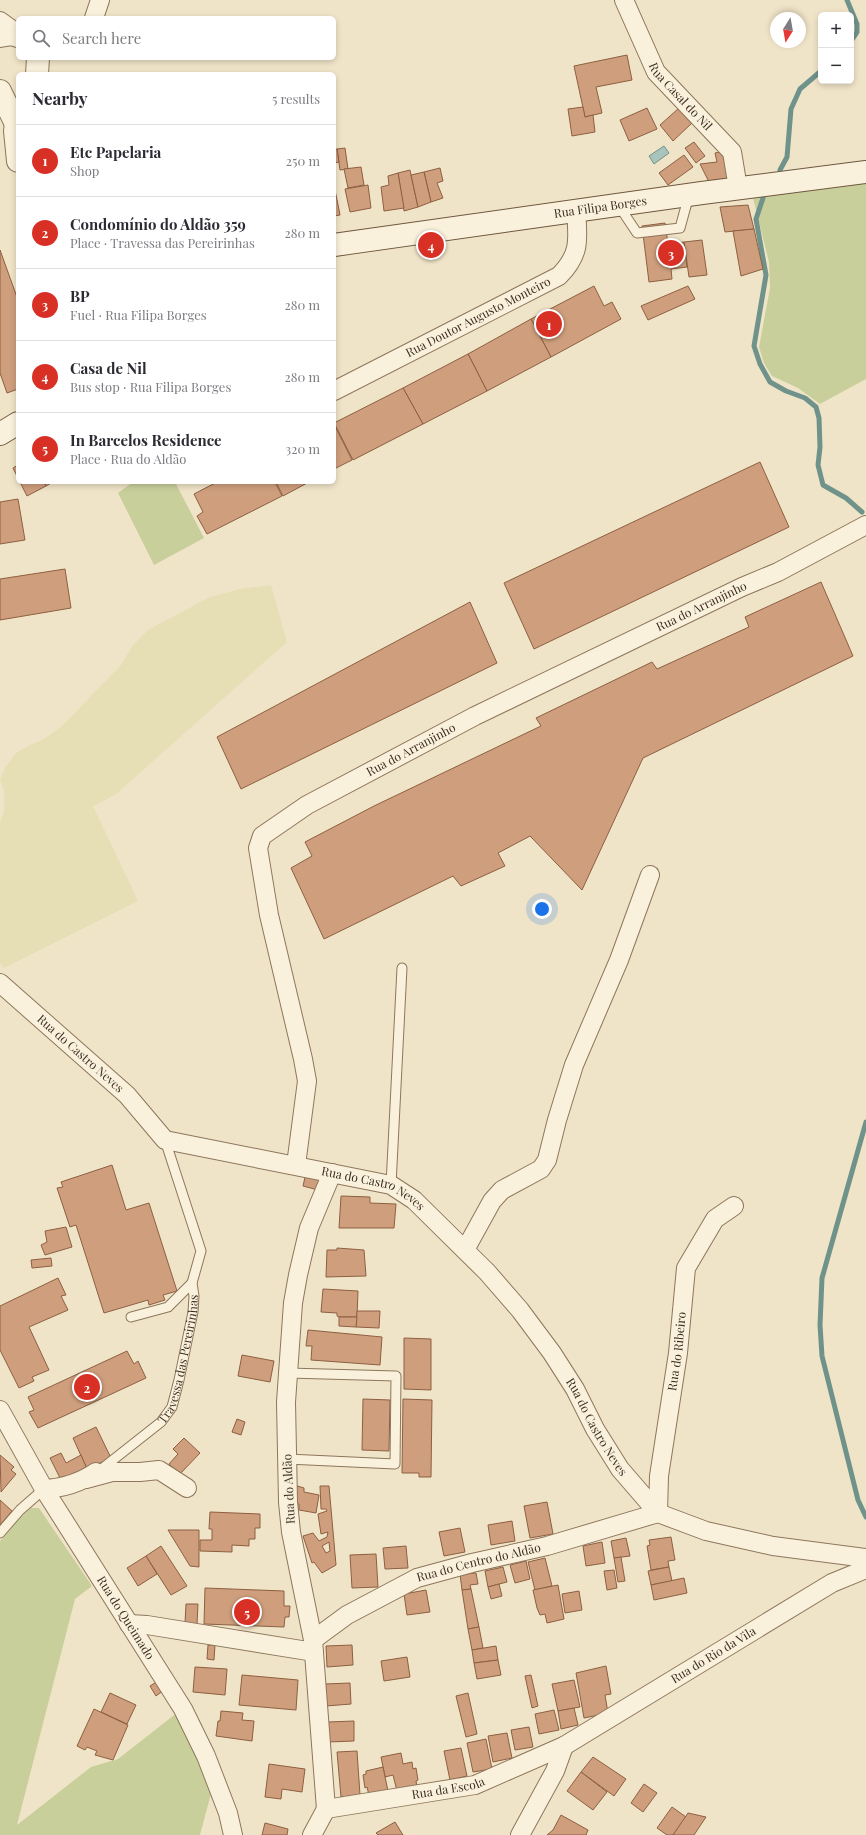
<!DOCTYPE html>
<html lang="en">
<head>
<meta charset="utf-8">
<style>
	body { margin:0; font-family:"Playfair Display",serif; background:#f7f7f7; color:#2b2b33 }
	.controls { position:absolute; right:12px; top:12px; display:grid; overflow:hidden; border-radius:6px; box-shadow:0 2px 6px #0003 }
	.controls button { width:36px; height:36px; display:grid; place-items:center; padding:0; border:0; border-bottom:1px solid #e1e1e2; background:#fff; color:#2b2b33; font:20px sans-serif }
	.compass { position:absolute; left:770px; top:12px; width:36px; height:36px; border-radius:50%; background:#fff; box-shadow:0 2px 6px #0003; rotate:191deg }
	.you { position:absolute; left:542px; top:909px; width:14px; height:14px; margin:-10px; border:3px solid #fff; border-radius:50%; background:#1a73e8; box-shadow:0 0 0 6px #1a73e833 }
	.badge { display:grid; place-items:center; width:26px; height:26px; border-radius:50%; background:#d93025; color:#fff; font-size:13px; font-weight:700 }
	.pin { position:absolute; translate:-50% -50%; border:2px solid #fff; box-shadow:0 1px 4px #0006 }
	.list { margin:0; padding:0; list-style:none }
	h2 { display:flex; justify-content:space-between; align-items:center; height:52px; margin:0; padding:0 16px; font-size:17px }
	h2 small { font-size:13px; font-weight:400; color:#7c7c81 }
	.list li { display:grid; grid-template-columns:26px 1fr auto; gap:12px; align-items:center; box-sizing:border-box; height:72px; padding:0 16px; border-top:1px solid #e1e1e2 }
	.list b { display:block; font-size:15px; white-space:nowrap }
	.list p { margin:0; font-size:13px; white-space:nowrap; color:#7c7c81 }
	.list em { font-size:13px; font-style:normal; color:#7c7c81 }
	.icon { flex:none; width:22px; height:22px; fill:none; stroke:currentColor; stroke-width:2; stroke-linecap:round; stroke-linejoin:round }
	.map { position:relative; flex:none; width:866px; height:1835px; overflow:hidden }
	.search { position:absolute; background:#fff; box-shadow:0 2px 6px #0003; left:16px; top:16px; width:320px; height:44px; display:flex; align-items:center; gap:10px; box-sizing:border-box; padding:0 14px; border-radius:6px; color:#7c7c81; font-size:15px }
	.panel { position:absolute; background:#fff; box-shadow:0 2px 6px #0003; left:16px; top:72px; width:320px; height:412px; border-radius:6px }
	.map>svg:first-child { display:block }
</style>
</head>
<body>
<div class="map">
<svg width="866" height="1835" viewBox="0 0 866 1835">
	<rect width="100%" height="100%" fill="#f0e4c8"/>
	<!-- farmland -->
	<path fill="#e6deb5" d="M 271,585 L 287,642 L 115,795 L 93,806 L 138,901 L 4,968 L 0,963 L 0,823 L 4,811 L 4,791 L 0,779 L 5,768 L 16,753 L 28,746 L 44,739 L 62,726 L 121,665 L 133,645 L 148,630 L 210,597 L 240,589 Z"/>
	<!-- green -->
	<g fill="#c9cf9b">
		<path d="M 866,180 L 866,379 L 820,404 L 798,388 L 772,376 L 764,363 L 759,347 L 770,288 L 769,262 L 752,194 Z"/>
		<path d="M 133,482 L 175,482 L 204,538 L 154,565 L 118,493 Z"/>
		<path d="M 31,1508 L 39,1508 L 92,1586 L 75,1599 L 17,1825 L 91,1767 L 118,1759 L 178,1712 L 212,1790 L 200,1835 L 0,1835 L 0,1541 L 17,1520 Z"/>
	</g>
	<!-- water -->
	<path fill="#a9c4bc" stroke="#6f938a" d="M 664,146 L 669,153 L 654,164 L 649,156 Z"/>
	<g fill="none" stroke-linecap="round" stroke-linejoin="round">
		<!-- stream -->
		<g stroke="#6f938a" stroke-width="5">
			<path d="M 847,0 L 857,24 L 857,32 L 851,41"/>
			<path d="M 780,170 L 787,157 L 791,109 L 800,89 L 821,71"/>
			<path d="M 763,198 L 756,219 L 766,275 L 754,346 L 760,364 L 770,382 L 786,391 L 805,398 L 816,407 L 819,418 L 820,447 L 818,465 L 823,485 L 846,498 L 862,512"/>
			<path d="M 866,1122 L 822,1278 L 820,1325 L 822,1356 L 858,1500 L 866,1517"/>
		</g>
	</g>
	<!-- building -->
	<g fill="#cf9f7d" stroke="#8d5f41" fill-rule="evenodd">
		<path d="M 627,55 L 632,80 L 596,87 L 602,113 L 585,117 L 574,66 Z"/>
		<path d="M 583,107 L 585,117 L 593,115 L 595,132 L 572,136 L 568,109 Z"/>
		<path d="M 647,108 L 657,129 L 629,141 L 620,120 Z"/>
		<path d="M 679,108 L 692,123 L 673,141 L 660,125 Z"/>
		<path d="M 694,142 L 705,156 L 696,163 L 685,148 Z"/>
		<path d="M 345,148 L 348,169 L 340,170 L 337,149 Z"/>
		<path d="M 337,149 L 339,162 L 334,163 L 334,150 Z"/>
		<path d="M 725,151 L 731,179 L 709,182 L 700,164 L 717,162 L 715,153 Z"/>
		<path d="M 684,155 L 693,167 L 668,185 L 659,173 Z"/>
		<path d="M 361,167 L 364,185 L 348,188 L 344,169 Z"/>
		<path d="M 440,168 L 443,181 L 437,183 L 443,198 L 431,202 L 424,172 Z"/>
		<path d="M 410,170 L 418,207 L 404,211 L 398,173 Z"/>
		<path d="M 424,172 L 431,202 L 418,207 L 411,175 Z"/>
		<path d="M 398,173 L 404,208 L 384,211 L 381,187 L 389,185 L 388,176 Z"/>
		<path d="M 334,185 L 340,215 L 334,216 Z"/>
		<path d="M 368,185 L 371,208 L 350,212 L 345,189 Z"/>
		<path d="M 748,205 L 754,229 L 725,232 L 720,207 Z"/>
		<path d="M 665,223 L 668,244 L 684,242 L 687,267 L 671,269 L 672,279 L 649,282 L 642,226 Z"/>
		<path d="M 754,229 L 763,269 L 741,276 L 733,231 Z"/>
		<path d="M 702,240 L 707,275 L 689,277 L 684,242 Z"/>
		<path d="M 0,250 L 18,300 L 18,389 L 7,393 L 0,373 Z"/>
		<path d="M 594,286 L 604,306 L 612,302 L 621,319 L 551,357 L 531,319 Z"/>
		<path d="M 688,286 L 695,299 L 648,320 L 641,306 Z"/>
		<path d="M 531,319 L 551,357 L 487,391 L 468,354 Z"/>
		<path d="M 468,354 L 487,391 L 423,424 L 403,388 Z"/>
		<path d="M 403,388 L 423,424 L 353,460 L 334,423 Z"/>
		<path d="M 334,424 L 352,460 L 334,469 Z"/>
		<path d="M 760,462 L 789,527 L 534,649 L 504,583 Z"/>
		<path d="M 18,465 L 18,478 L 13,468 Z"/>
		<path d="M 20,482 L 44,482 L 46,486 L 27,496 Z"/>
		<path d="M 44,482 L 53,482 L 46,486 Z"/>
		<path d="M 217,482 L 275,482 L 282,496 L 207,534 L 197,516 L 203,512 L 194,494 Z"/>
		<path d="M 276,482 L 309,482 L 283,496 Z"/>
		<path d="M 18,499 L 25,540 L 0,544 L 0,502 Z"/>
		<path d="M 65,569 L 71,608 L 0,620 L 0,579 Z"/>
		<path d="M 821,582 L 853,656 L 643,758 L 582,890 L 530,836 L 498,853 L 505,866 L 461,886 L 453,876 L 324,939 L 291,868 L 312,856 L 305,842 L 374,806 L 541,726 L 536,718 L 652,662 L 657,669 L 749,627 L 745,617 Z"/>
		<path d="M 470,602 L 497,663 L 241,789 L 217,737 Z"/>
		<path d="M 112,1165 L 126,1210 L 149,1203 L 177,1291 L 163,1295 L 165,1300 L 149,1305 L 148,1300 L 104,1313 L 76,1225 L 70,1227 L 57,1188 L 63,1187 L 61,1182 Z"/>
		<path d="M 306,1173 L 318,1176 L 320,1180 L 318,1190 L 303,1186 Z"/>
		<path d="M 341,1196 L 370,1197 L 370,1203 L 396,1204 L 394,1228 L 339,1228 Z"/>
		<path d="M 66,1227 L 72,1247 L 45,1255 L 41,1245 L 47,1242 L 45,1231 Z"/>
		<path d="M 337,1248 L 364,1250 L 366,1276 L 326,1277 L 327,1250 L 337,1250 Z"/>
		<path d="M 51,1258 L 52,1266 L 32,1268 L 31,1260 Z"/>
		<path d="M 58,1278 L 66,1295 L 61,1296 L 68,1310 L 29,1327 L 49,1370 L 32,1377 L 34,1381 L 19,1388 L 0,1350 L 0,1306 Z"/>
		<path d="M 323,1289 L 358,1291 L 357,1317 L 339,1317 L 337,1316 L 337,1313 L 321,1312 Z"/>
		<path d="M 357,1311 L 380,1311 L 379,1328 L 356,1327 Z"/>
		<path d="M 339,1317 L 357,1317 L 356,1327 L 339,1326 Z"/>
		<path d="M 308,1330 L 382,1337 L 380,1365 L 311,1360 L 312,1346 L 306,1346 Z"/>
		<path d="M 404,1338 L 431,1339 L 431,1390 L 404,1389 Z"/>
		<path d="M 127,1351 L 134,1364 L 138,1361 L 146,1378 L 38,1428 L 29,1412 L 34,1410 L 28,1397 Z"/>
		<path d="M 242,1355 L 274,1361 L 270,1382 L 238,1376 Z"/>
		<path d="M 363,1399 L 390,1400 L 389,1451 L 362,1450 Z"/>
		<path d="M 403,1399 L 432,1400 L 431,1477 L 419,1477 L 419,1473 L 402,1473 Z"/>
		<path d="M 237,1419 L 245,1422 L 241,1435 L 232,1432 Z"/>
		<path d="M 96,1427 L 111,1458 L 87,1469 L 73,1438 Z"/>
		<path d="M 184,1438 L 200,1453 L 180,1474 L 169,1464 L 178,1454 L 173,1449 Z"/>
		<path d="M 61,1453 L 66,1463 L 81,1455 L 87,1469 L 62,1482 L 50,1458 Z"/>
		<path d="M 0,1455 L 14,1467 L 11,1470 L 16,1474 L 1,1492 Z"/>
		<path d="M 294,1485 L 304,1488 L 304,1492 L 319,1495 L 316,1513 L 299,1510 L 299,1504 L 294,1503 Z"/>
		<path d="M 320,1486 L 329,1486 L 336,1565 L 322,1573 L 314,1562 L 312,1563 L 303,1536 L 313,1533 L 319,1541 L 327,1537 L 328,1532 L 321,1534 L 318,1514 L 327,1511 L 326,1509 L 321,1509 ZM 329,1542 L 330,1551 L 326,1553 L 322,1546 Z"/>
		<path d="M 0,1500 L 12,1511 L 0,1525 Z"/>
		<path d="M 547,1502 L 553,1534 L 530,1538 L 524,1506 Z"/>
		<path d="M 210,1512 L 260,1514 L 260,1528 L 255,1528 L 255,1539 L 249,1539 L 249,1546 L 232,1545 L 232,1552 L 200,1551 L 200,1540 L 212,1540 L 212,1529 L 209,1529 Z"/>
		<path d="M 512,1521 L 515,1541 L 491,1545 L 488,1525 Z"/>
		<path d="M 460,1528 L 465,1552 L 444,1556 L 439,1532 Z"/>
		<path d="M 168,1530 L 199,1530 L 199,1567 L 190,1566 Z"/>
		<path d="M 671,1537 L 675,1560 L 668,1561 L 669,1567 L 651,1570 L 647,1546 L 650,1545 L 649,1540 Z"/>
		<path d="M 626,1538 L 630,1556 L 614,1558 L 611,1541 Z"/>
		<path d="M 602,1542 L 605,1563 L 586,1566 L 583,1546 Z"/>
		<path d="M 161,1546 L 187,1586 L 171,1595 L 146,1556 Z"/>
		<path d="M 406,1546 L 408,1568 L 385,1569 L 383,1548 Z"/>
		<path d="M 376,1554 L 378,1587 L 352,1588 L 350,1555 Z"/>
		<path d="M 146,1556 L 157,1574 L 138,1586 L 127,1568 Z"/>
		<path d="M 621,1557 L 625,1581 L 618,1582 L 614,1558 Z"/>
		<path d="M 545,1558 L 552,1586 L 535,1590 L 528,1562 Z"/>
		<path d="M 526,1561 L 530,1579 L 515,1583 L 510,1565 Z"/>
		<path d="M 503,1567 L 507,1582 L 488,1587 L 485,1571 Z"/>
		<path d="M 669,1567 L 672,1581 L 651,1585 L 648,1571 Z"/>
		<path d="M 614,1570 L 617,1588 L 607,1590 L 604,1571 Z"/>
		<path d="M 476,1573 L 478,1584 L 470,1585 L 471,1589 L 462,1590 L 460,1574 Z"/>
		<path d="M 684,1578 L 687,1593 L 654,1600 L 651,1585 Z"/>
		<path d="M 499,1584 L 502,1596 L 491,1599 L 488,1587 Z"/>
		<path d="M 558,1585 L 564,1619 L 547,1623 L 545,1614 L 540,1615 L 537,1608 L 533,1590 Z"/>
		<path d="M 205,1588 L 284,1591 L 284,1606 L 290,1606 L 289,1617 L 285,1617 L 284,1627 L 204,1624 Z"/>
		<path d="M 471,1589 L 479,1627 L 468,1629 L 462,1590 Z"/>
		<path d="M 426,1590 L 430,1612 L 407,1615 L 404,1594 Z"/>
		<path d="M 579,1591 L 582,1610 L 565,1613 L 562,1594 Z"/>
		<path d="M 186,1604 L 198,1604 L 197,1624 L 185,1623 Z"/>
		<path d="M 479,1627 L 483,1648 L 472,1650 L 468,1629 Z"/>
		<path d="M 208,1645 L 215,1645 L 214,1660 L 207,1659 Z"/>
		<path d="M 352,1645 L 353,1665 L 327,1667 L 326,1646 Z"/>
		<path d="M 496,1646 L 498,1660 L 474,1663 L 472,1650 Z"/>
		<path d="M 407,1657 L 410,1677 L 384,1681 L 381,1661 Z"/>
		<path d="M 498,1660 L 501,1675 L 477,1679 L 474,1663 Z"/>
		<path d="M 606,1666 L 611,1694 L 605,1695 L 608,1713 L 584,1718 L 576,1673 Z"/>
		<path d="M 195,1667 L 227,1669 L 225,1695 L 193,1692 Z"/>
		<path d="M 242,1675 L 298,1680 L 296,1710 L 239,1705 Z"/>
		<path d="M 531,1675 L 538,1706 L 532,1708 L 525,1676 Z"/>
		<path d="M 574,1680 L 580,1707 L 558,1711 L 552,1684 Z"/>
		<path d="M 158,1681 L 164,1690 L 156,1696 L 150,1686 Z"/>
		<path d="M 350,1683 L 351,1704 L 326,1706 L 325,1684 Z"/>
		<path d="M 110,1693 L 136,1705 L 127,1724 L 101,1712 Z"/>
		<path d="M 468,1693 L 477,1734 L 466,1737 L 456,1696 Z"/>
		<path d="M 574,1708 L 578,1725 L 561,1729 L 558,1711 Z"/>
		<path d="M 94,1709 L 128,1725 L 113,1760 L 95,1755 L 97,1751 L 87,1747 L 85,1750 L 77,1746 Z"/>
		<path d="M 554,1710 L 559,1730 L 539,1734 L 535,1714 Z"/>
		<path d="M 221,1711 L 243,1713 L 242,1720 L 254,1721 L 252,1741 L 216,1736 L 218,1721 L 220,1721 Z"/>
		<path d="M 354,1721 L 354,1741 L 328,1742 L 328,1722 Z"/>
		<path d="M 529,1727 L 533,1747 L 515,1750 L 511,1730 Z"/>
		<path d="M 507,1733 L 512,1758 L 493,1762 L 488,1736 Z"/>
		<path d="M 486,1739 L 492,1769 L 473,1772 L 467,1743 Z"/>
		<path d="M 461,1748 L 467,1776 L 450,1780 L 444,1751 Z"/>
		<path d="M 357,1751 L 360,1795 L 341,1797 L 337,1752 Z"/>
		<path d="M 401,1753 L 403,1764 L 412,1762 L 413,1769 L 416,1768 L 418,1780 L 416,1781 L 417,1787 L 397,1791 L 393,1775 L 385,1777 L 381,1757 Z"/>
		<path d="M 593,1757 L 626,1779 L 614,1796 L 581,1772 Z"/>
		<path d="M 269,1764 L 305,1769 L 302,1792 L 282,1789 L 281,1799 L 265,1797 Z"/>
		<path d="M 383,1767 L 388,1791 L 369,1795 L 367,1787 L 365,1788 L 363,1775 L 366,1774 L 366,1771 Z"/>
		<path d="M 581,1772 L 607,1792 L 593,1810 L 567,1791 Z"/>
		<path d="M 644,1784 L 657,1793 L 643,1812 L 631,1803 Z"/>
		<path d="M 672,1807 L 686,1817 L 673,1835 L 667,1835 L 657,1828 Z"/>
		<path d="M 688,1813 L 706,1817 L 694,1835 L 673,1835 Z"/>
		<path d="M 561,1815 L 588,1830 L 586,1835 L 547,1835 L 553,1830 Z"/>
		<path d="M 395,1822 L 403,1835 L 378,1835 L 376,1833 Z"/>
		<path d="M 265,1823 L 288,1829 L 287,1835 L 262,1835 Z"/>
	</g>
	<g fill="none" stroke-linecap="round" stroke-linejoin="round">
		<!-- service casing -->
		<g stroke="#8d765c" stroke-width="11">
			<g id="service">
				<path d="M 619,206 L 637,233 L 680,228 L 689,195"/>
				<path d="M 391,1185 L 402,968"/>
				<path d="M 131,1317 L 168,1307 L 192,1283"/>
				<path d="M 287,1459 L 395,1464 L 396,1376 L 288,1373"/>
				<path id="s1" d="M 104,1467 L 161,1422 L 172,1407 L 179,1380 L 193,1312 L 194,1296 L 192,1283 L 201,1251 L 165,1140"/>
				<path d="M 0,1533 L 20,1510 L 44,1489"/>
			</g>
		</g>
		<!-- minor casing -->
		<g stroke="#8d765c" stroke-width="20">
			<g id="minor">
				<path id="s2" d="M 624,0 L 656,72 L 732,152 L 738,188"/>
				<path d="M 94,18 L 100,0"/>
				<path d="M 0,21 L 18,34"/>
				<path id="s3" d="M 334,391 L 559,276 C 581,254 578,239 576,210"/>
				<path id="s4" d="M 0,983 L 127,1095 L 165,1140 L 391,1185 L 414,1200 L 487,1272 L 520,1310 L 552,1353 L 575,1389 L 595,1429 L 620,1469 L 658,1513 L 706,1531 L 773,1546 L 866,1558"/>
				<path id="s5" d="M 296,1165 L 307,1081 L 303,1059 L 269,915 L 258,848 L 262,836 L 307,805 L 475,716 L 742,587 L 778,572 L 866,525"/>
				<path d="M 465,1250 L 492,1201 L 502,1190 L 541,1169 L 547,1160 L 557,1120 L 574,1065 L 619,960 L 650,875"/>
				<path id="s6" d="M 0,1410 L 44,1489 L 183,1709 L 206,1756 L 228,1813 L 233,1835"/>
				<path d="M 86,1479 L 112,1472 L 140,1472 L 159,1470 L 187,1488"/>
				<path d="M 44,1489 C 64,1488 80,1483 96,1472"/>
				<path id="s7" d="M 658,1513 L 659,1476 L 678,1353 L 686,1268 L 715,1219 L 734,1206"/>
				<path d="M 129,1624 L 147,1625 L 314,1652"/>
				<path id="s8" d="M 313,1640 L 347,1615 L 417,1578 L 472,1563 L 547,1546 L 658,1513"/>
				<path d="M 326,1809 L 313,1640 L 291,1532 L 288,1502 L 286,1402 L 293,1303 L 298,1275 L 309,1228 L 332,1173"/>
				<path id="s9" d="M 326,1809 L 475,1785 L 564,1746 L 832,1583 L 866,1569"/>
				<path d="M 312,1835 L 326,1809"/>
				<path d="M 520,1835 L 555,1771 L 564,1746"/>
			</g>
		</g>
		<!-- tertiary casing -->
		<g stroke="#8d765c" stroke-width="24">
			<g id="tertiary">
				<path d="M 0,36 L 12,34 L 18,36"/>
				<path d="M 37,74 L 38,58"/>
				<path d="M 0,91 L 16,124"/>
				<path d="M 18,114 L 15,131 L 18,161"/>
			</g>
		</g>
		<!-- secondary casing -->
		<g stroke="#6f573f" stroke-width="24">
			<g id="secondary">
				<path id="s10" d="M 334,245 L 702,193 L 866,172"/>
				<path d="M 0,434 L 18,423"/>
			</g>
		</g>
		<!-- service -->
		<use href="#service" stroke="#faf1dc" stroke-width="9"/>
		<!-- minor -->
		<use href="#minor" stroke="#faf1dc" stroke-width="18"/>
		<!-- tertiary -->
		<use href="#tertiary" stroke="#faf1dc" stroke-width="22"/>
		<!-- secondary -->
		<use href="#secondary" stroke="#faf1dc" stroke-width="22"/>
	</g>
	<g text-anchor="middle" stroke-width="3" stroke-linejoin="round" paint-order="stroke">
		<!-- street labels -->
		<g font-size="12" fill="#3d2e20" stroke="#f7eed8">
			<text dy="4" stroke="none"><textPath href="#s2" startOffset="113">Rua Casal do Nil</textPath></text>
			<text dy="4" stroke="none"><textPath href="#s10" startOffset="269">Rua Filipa Borges</textPath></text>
			<text dy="4" stroke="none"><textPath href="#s3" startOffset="162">Rua Doutor Augusto Monteiro</textPath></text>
			<text dy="4" stroke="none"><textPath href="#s5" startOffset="832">Rua do Arranjinho</textPath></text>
			<text dy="4" stroke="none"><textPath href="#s5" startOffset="508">Rua do Arranjinho</textPath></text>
			<text dy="4" stroke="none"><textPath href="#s4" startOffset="107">Rua do Castro Neves</textPath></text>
			<text dy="4" stroke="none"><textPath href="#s4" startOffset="443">Rua do Castro Neves</textPath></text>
			<text dy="4" stroke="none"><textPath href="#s7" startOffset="163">Rua do Ribeiro</textPath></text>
			<text dy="4" stroke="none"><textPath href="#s1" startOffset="139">Travessa das Pereirinhas</textPath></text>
			<text dy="4" stroke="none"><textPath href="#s4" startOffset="779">Rua do Castro Neves</textPath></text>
			<text transform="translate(289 1489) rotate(-93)" y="4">Rua do Aldão</text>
			<text dy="4" stroke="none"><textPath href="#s8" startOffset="185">Rua do Centro do Aldão</textPath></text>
			<text dy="4" stroke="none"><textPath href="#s6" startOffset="243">Rua do Queimado</textPath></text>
			<text dy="4" stroke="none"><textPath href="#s9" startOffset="423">Rua do Rio da Vila</textPath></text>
			<text dy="4" stroke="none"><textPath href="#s9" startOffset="124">Rua da Escola</textPath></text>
		</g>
	</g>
</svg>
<div class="controls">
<button>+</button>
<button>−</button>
</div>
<svg class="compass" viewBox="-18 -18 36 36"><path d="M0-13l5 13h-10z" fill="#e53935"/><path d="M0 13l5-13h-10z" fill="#7c7c81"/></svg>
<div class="you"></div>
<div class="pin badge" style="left:549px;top:324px">1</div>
<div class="pin badge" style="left:87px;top:1387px">2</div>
<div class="pin badge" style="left:671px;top:253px">3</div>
<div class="pin badge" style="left:431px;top:245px">4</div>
<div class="pin badge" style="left:247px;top:1612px">5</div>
<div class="search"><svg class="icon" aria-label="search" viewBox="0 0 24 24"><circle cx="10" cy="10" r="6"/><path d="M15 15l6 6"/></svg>Search here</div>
<section class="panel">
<h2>Nearby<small>5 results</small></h2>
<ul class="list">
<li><span class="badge">1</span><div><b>Etc Papelaria</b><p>Shop</p></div><em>250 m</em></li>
<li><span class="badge">2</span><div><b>Condomínio do Aldão 359</b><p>Place · Travessa das Pereirinhas</p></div><em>280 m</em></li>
<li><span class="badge">3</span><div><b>BP</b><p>Fuel · Rua Filipa Borges</p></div><em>280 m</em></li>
<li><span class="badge">4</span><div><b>Casa de Nil</b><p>Bus stop · Rua Filipa Borges</p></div><em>280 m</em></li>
<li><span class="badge">5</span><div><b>In Barcelos Residence</b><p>Place · Rua do Aldão</p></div><em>320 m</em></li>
</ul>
</section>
</div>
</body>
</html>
